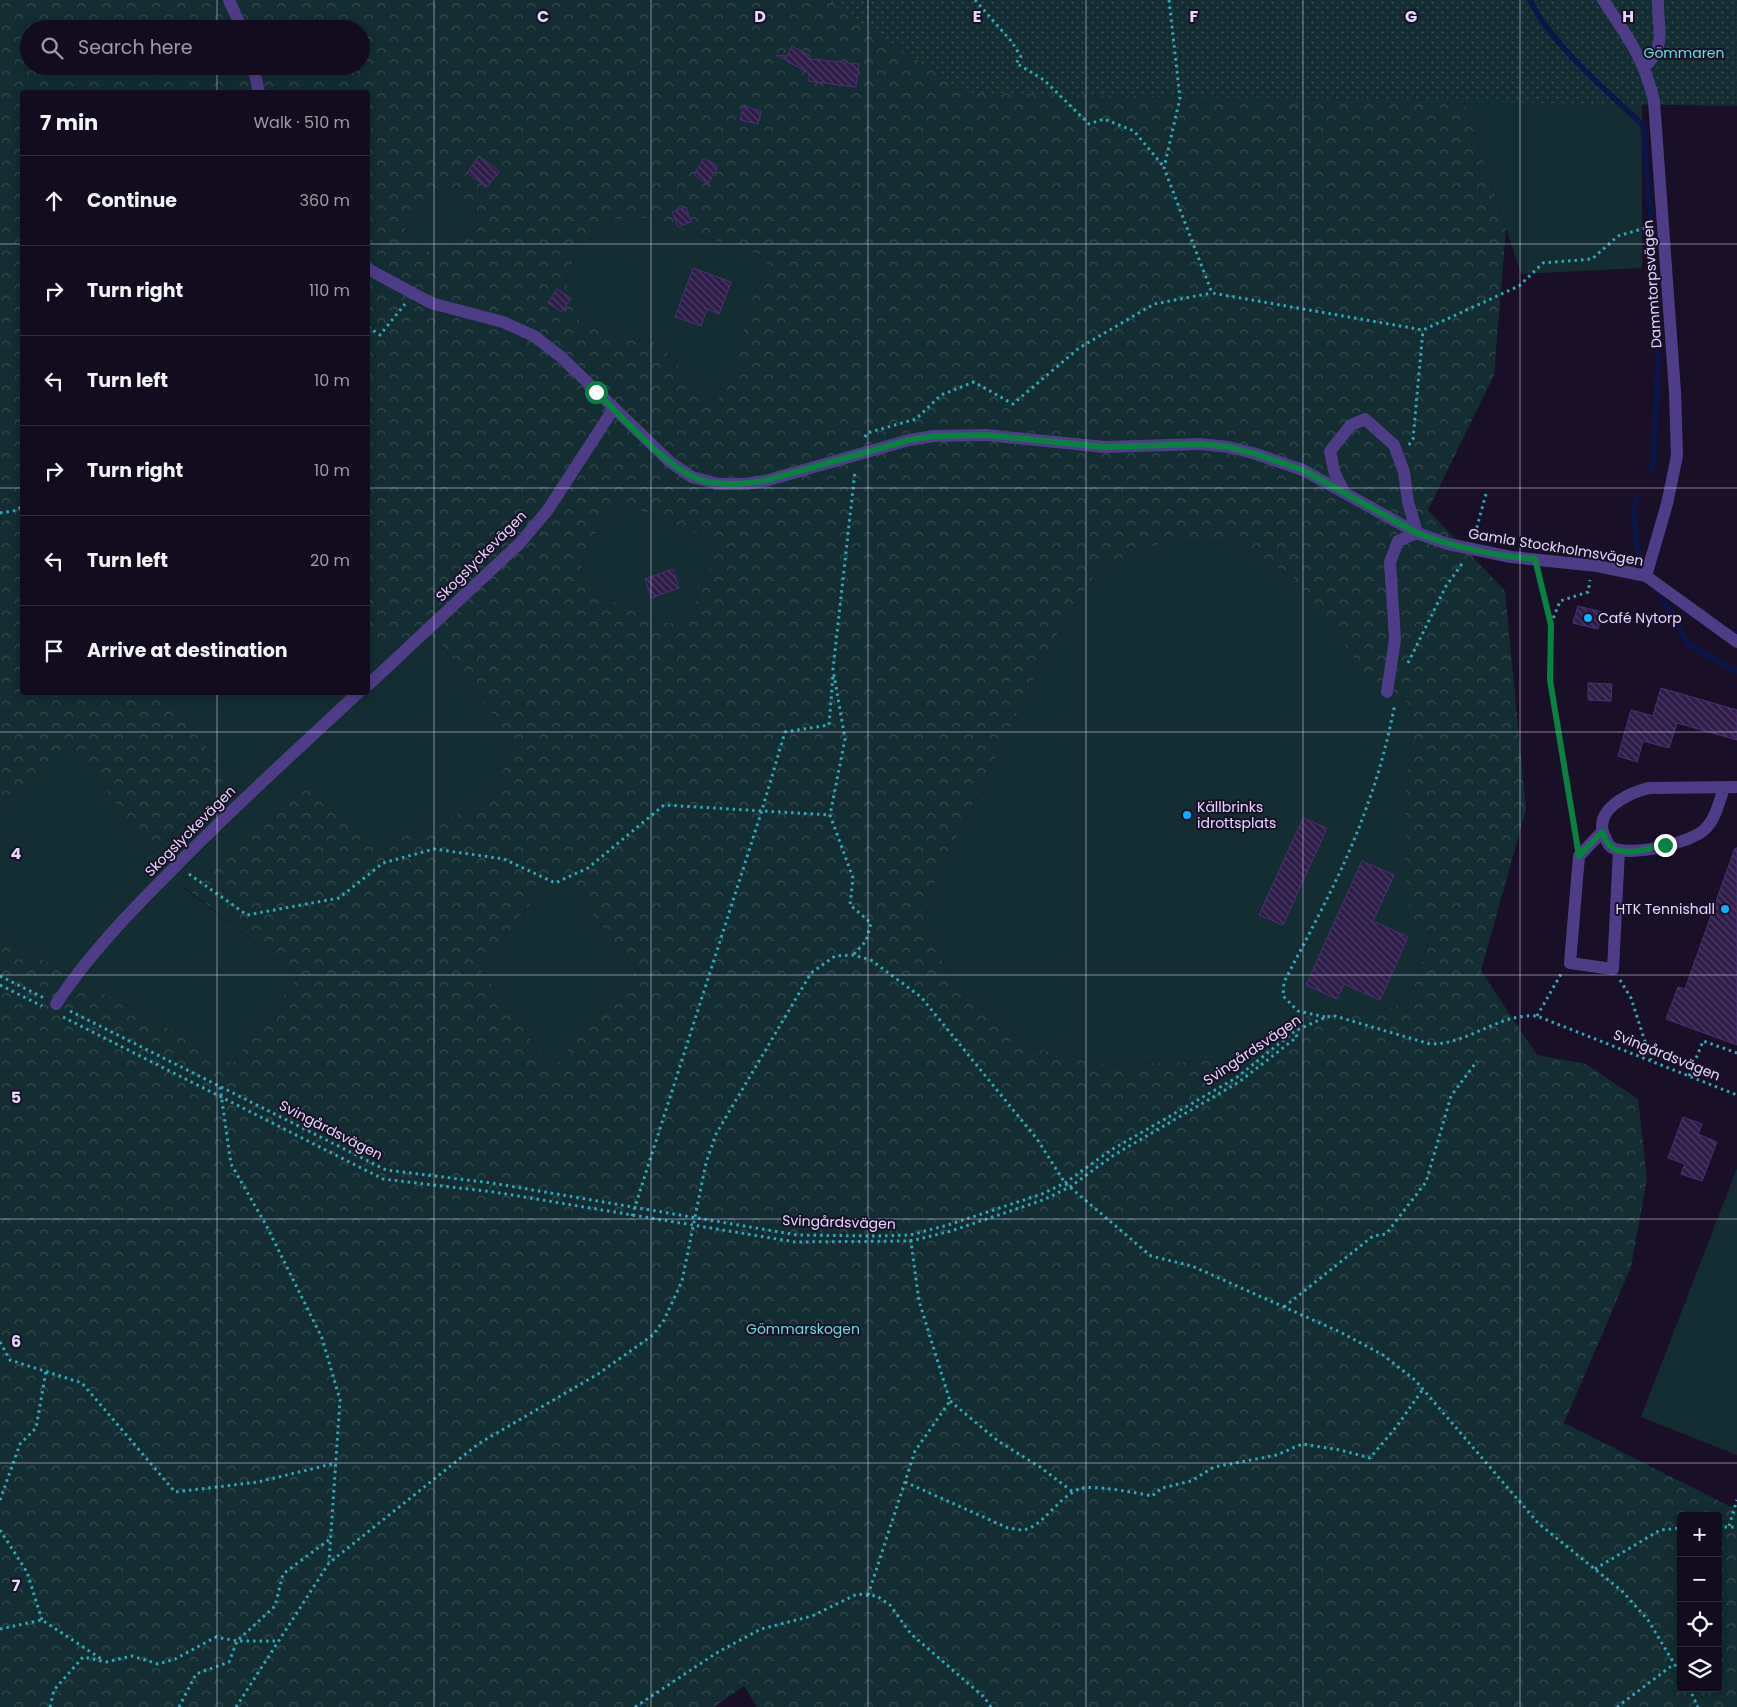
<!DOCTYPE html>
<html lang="en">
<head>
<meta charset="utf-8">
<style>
	body { margin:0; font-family:Poppins,sans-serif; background:#201a2b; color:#f1f3f6 }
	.controls { position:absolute; right:15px; bottom:15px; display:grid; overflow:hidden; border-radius:5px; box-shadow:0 2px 12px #0003 }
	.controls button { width:45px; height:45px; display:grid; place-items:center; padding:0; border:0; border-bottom:1px solid #322c3c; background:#130c1e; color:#f1f3f6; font:25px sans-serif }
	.stop { position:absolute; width:15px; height:15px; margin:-11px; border:4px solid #0b8043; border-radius:50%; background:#fff }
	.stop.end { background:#0b8043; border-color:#fff; box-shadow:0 1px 5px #0008 }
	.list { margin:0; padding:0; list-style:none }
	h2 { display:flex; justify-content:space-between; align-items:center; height:65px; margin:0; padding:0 20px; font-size:21px }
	h2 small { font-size:16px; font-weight:400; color:#9d9ba4 }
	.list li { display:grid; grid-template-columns:32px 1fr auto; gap:15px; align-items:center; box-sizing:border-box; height:90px; padding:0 20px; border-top:1px solid #322c3c }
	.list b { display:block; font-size:19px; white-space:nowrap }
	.list em { font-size:16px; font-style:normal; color:#9d9ba4 }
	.icon { flex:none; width:28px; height:28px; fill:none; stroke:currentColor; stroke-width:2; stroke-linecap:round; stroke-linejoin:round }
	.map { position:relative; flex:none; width:1737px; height:1707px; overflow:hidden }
	.search { position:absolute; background:#130c1e; box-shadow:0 2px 12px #0003; left:20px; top:20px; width:350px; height:55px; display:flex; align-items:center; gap:12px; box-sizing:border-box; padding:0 18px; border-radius:28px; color:#9d9ba4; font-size:19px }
	.panel { position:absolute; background:#130c1e; box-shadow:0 2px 12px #0003; left:20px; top:90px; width:350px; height:605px; border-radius:5px }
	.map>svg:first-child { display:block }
</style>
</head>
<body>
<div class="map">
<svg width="1737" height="1707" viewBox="0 0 1737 1707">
	<defs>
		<pattern id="forest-crowns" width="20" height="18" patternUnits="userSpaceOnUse" patternTransform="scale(1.25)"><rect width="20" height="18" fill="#132d32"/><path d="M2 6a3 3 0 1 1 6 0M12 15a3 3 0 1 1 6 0" fill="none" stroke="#354b51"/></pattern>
		<pattern id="park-dots" width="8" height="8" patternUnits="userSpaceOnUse" patternTransform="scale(1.25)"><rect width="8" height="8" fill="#132d32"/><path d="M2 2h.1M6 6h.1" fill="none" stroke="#354b51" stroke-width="1.8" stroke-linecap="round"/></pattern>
		<pattern id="building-back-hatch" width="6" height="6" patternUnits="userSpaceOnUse" patternTransform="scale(1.25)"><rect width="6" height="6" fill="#2f1d49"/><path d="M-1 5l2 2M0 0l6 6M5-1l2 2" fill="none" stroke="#4d3d64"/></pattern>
	</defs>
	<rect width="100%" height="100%" fill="#191028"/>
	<!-- green -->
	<g fill="#132d32">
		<path d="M 1431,0 L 1642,96 L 1642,268 L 1521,274 Z"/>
		<path d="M 444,187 L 477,213 L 468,232 L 436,255 L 414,244 L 405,229 L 420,206 Z"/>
		<path d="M 646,218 L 769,257 L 754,293 L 740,342 L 733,380 L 716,401 L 689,378 L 658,342 L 614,338 L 575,317 L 566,278 L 579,248 L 616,219 Z"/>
		<path d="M 618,509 L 643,511 L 709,539 L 715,545 L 716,553 L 694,607 L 678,623 L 656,623 L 601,595 L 581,574 C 583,551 598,521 618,509 Z"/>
		<path d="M 1234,542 L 1293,577 L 1406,699 L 1413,724 L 1406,784 L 1406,847 L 1404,866 L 1432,931 L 1408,1004 L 1347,1017 L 1319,1009 L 1238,1059 L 1139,1064 L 1126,1068 L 1028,1047 L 958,990 L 924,929 L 930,892 L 1049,647 L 1099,568 L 1161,543 Z"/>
		<path d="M 368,643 L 441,643 L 513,743 L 492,800 L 384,845 L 184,888 L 299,976 L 233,1063 L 0,937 L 0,804 L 71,742 L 154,853 L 228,776 L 166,693 L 368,692 Z"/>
		<path d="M 556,871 L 637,968 L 552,1070 L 480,968 Z"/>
		<path d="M 1737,1168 L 1737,1455 L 1641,1417 Z"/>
	</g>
	<!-- forest -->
	<path fill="url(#forest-crowns)" fill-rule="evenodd" d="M 0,0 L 1431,0 L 1506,229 L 1494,375 L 1428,510 L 1505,591 L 1526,809 L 1481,971 L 1537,1055 L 1586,1064 L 1638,1099 L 1647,1179 L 1631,1267 L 1564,1423 L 1737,1510 L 1737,1707 L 757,1707 L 744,1686 L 714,1707 L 0,1707 L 0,937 L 233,1063 L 299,976 L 184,887 L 306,783 L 384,845 L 492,800 L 513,743 L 441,643 L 368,643 L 368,92 L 22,92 L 22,692 L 166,693 L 228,776 L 154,853 L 71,743 L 0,804 ZM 29,29 L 361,29 L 361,66 L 29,66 ZM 444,187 L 477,213 L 468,232 L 436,255 L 414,244 L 405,229 L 420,206 ZM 646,218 L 769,257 L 754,293 L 740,342 L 733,380 L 716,401 L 689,378 L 658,342 L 614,338 L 575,317 L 566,278 L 579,248 L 616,219 ZM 618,509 L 643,511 L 709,539 L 715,545 L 716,553 L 694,607 L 678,623 L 656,623 L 601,595 L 581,574 C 583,551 598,521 618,509 ZM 1234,542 L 1293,577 L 1378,689 L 1406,699 L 1413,724 L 1406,784 L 1406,847 L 1404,866 L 1411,920 L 1432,932 L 1408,1004 L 1347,1017 L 1319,1009 L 1238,1059 L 1139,1064 L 1125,1068 L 1028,1047 L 958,990 L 924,929 L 930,892 L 1049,647 L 1099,568 L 1161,543 ZM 556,871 L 637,968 L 552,1069 L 480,968 ZM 1681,1516 L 1718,1516 L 1718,1688 L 1681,1688 Z"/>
	<!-- park -->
	<path fill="url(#park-dots)" d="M 827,0 L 1737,0 L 1737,106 L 967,93 Z"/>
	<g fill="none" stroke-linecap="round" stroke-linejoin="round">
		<!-- stream -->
		<g stroke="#0b1547" stroke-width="5.5">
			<path d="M 1530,0 C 1550,43 1608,92 1643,125 L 1659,326 L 1654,462 L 1651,469"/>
			<path d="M 1637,499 L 1633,508 L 1638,555"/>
			<path d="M 1657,588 L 1688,644 L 1737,672"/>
		</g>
	</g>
	<!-- building -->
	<g fill="url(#building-back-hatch)" stroke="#4b2f75">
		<path d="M 792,46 L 810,56 L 810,59 L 859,64 L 856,87 L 808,81 L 809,73 L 776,55 L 787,56 Z"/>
		<path d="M 743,106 L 761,111 L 758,124 L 740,120 Z"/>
		<path d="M 479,156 L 499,171 L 487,187 L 467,173 Z"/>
		<path d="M 704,158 L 718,166 L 708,184 L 694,175 Z"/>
		<path d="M 686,207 L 691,222 L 678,227 L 672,212 Z"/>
		<path d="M 693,268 L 731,282 L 719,314 L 707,309 L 701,326 L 675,317 Z"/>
		<path d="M 557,289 L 571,298 L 562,312 L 548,303 Z"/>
		<path d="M 673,569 L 679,588 L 651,598 L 645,579 Z"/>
		<path d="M 1578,606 L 1602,612 L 1598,629 L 1573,623 Z"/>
		<path d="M 1588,683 L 1612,684 L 1611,701 L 1588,700 Z"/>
		<path d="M 1661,688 L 1737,710 L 1737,740 L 1677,723 L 1669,748 L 1643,741 L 1637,762 L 1618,756 L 1631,710 L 1653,716 Z"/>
		<path d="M 1303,818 L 1327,828 L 1283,925 L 1259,915 Z"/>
		<path d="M 1735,848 L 1737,848 L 1737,1045 L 1666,1019 L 1678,987 L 1685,989 Z"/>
		<path d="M 1362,861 L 1394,875 L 1373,921 L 1408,937 L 1380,1000 L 1344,984 L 1337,999 L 1306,985 Z"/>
		<path d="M 1683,1117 L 1702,1124 L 1698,1134 L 1717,1142 L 1702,1181 L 1681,1174 L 1685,1164 L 1668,1158 Z"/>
	</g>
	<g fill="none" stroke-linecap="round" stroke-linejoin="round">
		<!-- path -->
		<g stroke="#32a7b9" stroke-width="3" stroke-dasharray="2.5 4" stroke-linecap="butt">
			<path d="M 975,0 L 1012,42 L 1021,57 L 1016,63 L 1044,80 L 1089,124 L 1104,119 L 1134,131 L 1164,167"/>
			<path d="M 1169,0 L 1180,98 L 1164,168 L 1212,293 L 1423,330 L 1519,286 L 1543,263 L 1592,259 L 1618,236 L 1648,227"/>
			<path d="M 368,327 L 380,335 L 405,304"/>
			<path d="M 865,437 L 867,433 L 916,419 L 941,395 L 974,382 L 1013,404 L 1079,348 L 1154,304 L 1212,293"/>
			<path d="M 1409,445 L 1413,439 L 1423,330"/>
			<path d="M 0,513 L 18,510 L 22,505"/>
			<path d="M 1475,534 L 1486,494"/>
			<path d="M 1539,575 L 1551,625 L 1550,679 L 1576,838"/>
			<path d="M 1551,624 L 1560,601 L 1588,592 L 1590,580"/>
			<path d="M 1408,663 L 1446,586 L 1464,561"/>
			<path d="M 189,874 L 247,915 L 339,898 L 383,863 L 434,849 L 504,859 L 555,883 L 588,868 L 664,805 L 830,815"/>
			<path d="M 854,954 L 866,941 L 871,923 L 850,905 L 853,878 L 830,815 L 845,739 L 833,669 L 855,471"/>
			<path d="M 0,976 L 44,998"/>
			<path d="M 1620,980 L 1631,998 L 1651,1060"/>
			<path d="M 0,985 L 42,1006"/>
			<path d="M 70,1011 L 386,1170 L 492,1183 L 797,1235 L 875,1236 L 910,1235 L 948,1225 L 1042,1194 L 1065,1183 L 1111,1150 L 1236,1078 L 1295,1031 L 1326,1017 L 1335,1016 L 1430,1044 C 1468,1045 1498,1013 1537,1016 L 1737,1095"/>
			<path d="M 1537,1016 L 1561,974"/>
			<path d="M 63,1017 L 383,1179 L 494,1192 L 795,1242 L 911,1241 L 951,1231 L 1043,1200 L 1070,1187 L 1114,1155 L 1239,1082 L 1297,1037 L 1295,1031"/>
			<path d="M 1325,1017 L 1298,1011 L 1283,996 L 1284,982 C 1314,924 1347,865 1368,803 C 1380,771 1388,738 1395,704"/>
			<path d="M 1689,1076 L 1703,1041 L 1737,1053"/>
			<path d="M 220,1087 L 231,1164 L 266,1225 L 322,1338 L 340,1400 L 329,1562"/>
			<path d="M 632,1216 L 762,810 L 785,732 L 829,725 L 833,675"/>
			<path d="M 1284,1307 L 1373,1236 L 1386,1234 L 1426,1182 L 1451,1096 L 1477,1061"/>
			<path d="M 0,1342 L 10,1360 L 82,1383 L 175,1492 L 258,1482 L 336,1463"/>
			<path d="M 950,1401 L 998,1441 L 1040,1467 L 1073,1492"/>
			<path d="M 905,1482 L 1008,1528 C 1012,1528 1018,1530 1023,1530 C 1043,1527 1057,1498 1079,1489 C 1091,1484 1137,1493 1152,1496 L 1162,1488 L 1191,1481 L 1214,1467 L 1277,1455 L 1302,1444 L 1340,1450 L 1370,1458 L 1397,1426 L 1423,1389"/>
			<path d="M 0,1500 L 20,1444 L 36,1428 L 46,1371"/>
			<path d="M 1729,1526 L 1737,1500"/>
			<path d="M 1718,1527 L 1737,1527"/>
			<path d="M 0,1530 L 27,1572 L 42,1620"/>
			<path d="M 1595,1569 L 1660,1530 L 1681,1528"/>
			<path d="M 868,1595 L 915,1451 L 950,1401 L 919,1301 L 910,1235"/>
			<path d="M 0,1629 L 42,1620 L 103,1660"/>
			<path d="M 1689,1688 L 1698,1707"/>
			<path d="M 50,1707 L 54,1690 L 83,1657 L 106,1662 L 132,1656 L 158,1664 L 175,1659 L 216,1637 L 237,1641 L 278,1641"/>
			<path d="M 179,1707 L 196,1674 L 229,1662 L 237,1641 L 275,1606 L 283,1574 L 330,1539"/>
			<path d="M 236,1707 L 329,1563 L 478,1444 L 598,1374 L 653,1335 L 664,1320 L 682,1281 L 706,1163 L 716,1134 L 811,973 L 835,956 L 853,955 L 871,960 L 921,997 L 1037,1139 L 1065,1183 L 1151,1256 L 1192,1266 L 1340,1332 L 1383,1355 L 1415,1380 L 1538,1523 L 1623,1592 L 1648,1620 L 1681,1675"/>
			<path d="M 635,1707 L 718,1652 L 761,1629 L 812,1616 L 857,1594 L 877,1596 L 890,1605 L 911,1634 L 984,1697 L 991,1707"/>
			<path d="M 1617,1707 L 1674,1664"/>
		</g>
		<!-- minor -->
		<g stroke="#4e3c87" stroke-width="12">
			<path d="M 229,0 L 242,29"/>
			<path d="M 1603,0 C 1627,36 1644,58 1654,101 L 1675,392 L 1677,456 L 1667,504 L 1646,576"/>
			<path d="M 253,66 L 259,92"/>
			<path d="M 1645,66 C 1668,46 1657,27 1658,0"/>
			<path d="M 368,269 L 431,303 L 503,322 L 534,336 L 560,356 L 670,462 L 692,477 L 719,484 L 745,484 L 765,481 L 909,440 L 934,436 L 986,435 L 1105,447 L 1201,444 L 1228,447 L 1253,453 L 1303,470 L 1417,533 L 1448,544 L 1511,557 L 1597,566 L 1646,576 L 1737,642"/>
			<path d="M 1344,492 L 1334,471 L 1330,451 L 1351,425 L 1365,419 L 1394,445 L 1404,472 L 1408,502 L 1417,533 L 1398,541 L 1390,562 L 1395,639 L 1387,692"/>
			<path d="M 368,685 L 520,543 L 547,511 L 614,408"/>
			<path d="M 1724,788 C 1719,802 1716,818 1705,829 C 1692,843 1627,858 1611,847 C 1608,845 1607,841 1605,837 C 1591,811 1629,792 1649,788 L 1737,787"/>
			<path d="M 1602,832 L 1579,856 L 1570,963 L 1613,969 L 1619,850"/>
			<path d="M 56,1004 C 89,954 130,912 172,870 C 232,808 296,751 359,692"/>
		</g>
	</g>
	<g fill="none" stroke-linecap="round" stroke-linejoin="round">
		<!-- route -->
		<path stroke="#0b8043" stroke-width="6" d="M 596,392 C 623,417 668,471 704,481 C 724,486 745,484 764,481 L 909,440 L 934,436 L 986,435 L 1105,447 L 1201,444 L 1228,447 L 1253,453 L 1303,470 L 1417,533 C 1454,547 1495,556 1535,559 L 1551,625 L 1550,680 L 1579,856 L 1602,832 C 1604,836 1607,843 1610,846 C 1624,858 1650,848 1665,845"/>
	</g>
	<!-- grid -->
	<path fill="none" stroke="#e4d8fe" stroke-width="1" stroke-opacity="0.55" d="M 217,0 L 217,29M 434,0 L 434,1707M 651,0 L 651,1707M 868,0 L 868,1707M 1086,0 L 1086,1707M 1303,0 L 1303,1707M 1520,0 L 1520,1707M 217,66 L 217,92M 0,244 L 22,244M 368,244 L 1737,244M 0,488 L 22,488M 368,488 L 1737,488M 217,692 L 217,1707M 0,732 L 1737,732M 0,975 L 1737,975M 0,1219 L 1737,1219M 0,1463 L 1737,1463"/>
	<!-- markers -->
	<g fill="#07b3fc" stroke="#191028" stroke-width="2">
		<circle cx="1588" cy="618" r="5"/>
		<circle cx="1187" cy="815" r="5"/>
		<circle cx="1725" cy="909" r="5"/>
	</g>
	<g text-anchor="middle" stroke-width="4" stroke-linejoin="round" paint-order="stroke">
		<!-- park labels -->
		<g font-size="14" fill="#64dfd9" stroke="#191028">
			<text x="1684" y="58">Gömmaren</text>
			<text x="803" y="1334">Gömmarskogen</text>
		</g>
		<!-- street labels -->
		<g font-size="14" fill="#e4d8fe" stroke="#191028">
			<text transform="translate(1652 284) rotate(-94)" y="5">Dammtorpsvägen</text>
			<text transform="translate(1556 547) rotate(9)" y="5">Gamla Stockholmsvägen</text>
			<text transform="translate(481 556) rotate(-45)" y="5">Skogslyckevägen</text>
			<text transform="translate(190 831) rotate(-45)" y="5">Skogslyckevägen</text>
			<text transform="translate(1252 1050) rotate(-34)" y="5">Svingårdsvägen</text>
			<text transform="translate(1667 1055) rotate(22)" y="5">Svingårdsvägen</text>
			<text transform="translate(331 1130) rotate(27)" y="5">Svingårdsvägen</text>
			<text transform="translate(839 1222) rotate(2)" y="5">Svingårdsvägen</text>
		</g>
		<!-- poi labels -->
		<g font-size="14" fill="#e4d8fe" stroke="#191028" text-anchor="start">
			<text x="1598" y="623">Café Nytorp</text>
			<text x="1197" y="812">Källbrinks<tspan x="1197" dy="16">idrottsplats</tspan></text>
			<text x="1715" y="914" text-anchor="end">HTK Tennishall</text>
		</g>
	</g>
	<g font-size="16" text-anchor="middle" font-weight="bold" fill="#e4d8fe" stroke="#191028" stroke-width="4" stroke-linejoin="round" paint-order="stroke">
		<text x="543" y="22">C</text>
		<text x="760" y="22">D</text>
		<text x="977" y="22">E</text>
		<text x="1194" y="22">F</text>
		<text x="1411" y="22">G</text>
		<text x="1628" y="22">H</text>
		<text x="16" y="859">4</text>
		<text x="16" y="1103">5</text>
		<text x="16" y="1347">6</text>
		<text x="16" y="1591">7</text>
	</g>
</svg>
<div class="controls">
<button>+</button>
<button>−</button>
<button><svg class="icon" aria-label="locate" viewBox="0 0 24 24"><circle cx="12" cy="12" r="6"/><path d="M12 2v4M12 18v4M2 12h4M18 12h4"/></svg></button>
<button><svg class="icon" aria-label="layers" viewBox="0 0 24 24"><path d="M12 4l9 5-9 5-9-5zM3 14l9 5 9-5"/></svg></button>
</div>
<div class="stop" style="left:596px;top:392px"></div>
<div class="stop end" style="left:1665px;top:845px"></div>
<div class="search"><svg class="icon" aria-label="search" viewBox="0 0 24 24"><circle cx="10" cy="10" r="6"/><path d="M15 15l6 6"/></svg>Search here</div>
<section class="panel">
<h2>7 min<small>Walk · 510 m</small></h2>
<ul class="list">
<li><svg class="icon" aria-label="ahead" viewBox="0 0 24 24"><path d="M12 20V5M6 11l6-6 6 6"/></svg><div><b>Continue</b></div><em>360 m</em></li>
<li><svg class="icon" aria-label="right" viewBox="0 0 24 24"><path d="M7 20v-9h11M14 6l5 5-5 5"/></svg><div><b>Turn right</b></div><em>110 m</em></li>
<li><svg class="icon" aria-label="left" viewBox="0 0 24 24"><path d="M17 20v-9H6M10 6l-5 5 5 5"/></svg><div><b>Turn left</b></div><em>10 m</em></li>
<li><svg class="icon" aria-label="right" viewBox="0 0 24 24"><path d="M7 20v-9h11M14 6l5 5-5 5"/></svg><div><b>Turn right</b></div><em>10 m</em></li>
<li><svg class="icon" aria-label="left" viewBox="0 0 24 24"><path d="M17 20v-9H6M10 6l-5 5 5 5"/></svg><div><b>Turn left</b></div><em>20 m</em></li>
<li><svg class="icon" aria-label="arrive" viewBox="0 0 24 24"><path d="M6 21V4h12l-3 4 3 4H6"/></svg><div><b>Arrive at destination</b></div></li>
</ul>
</section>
</div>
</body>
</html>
